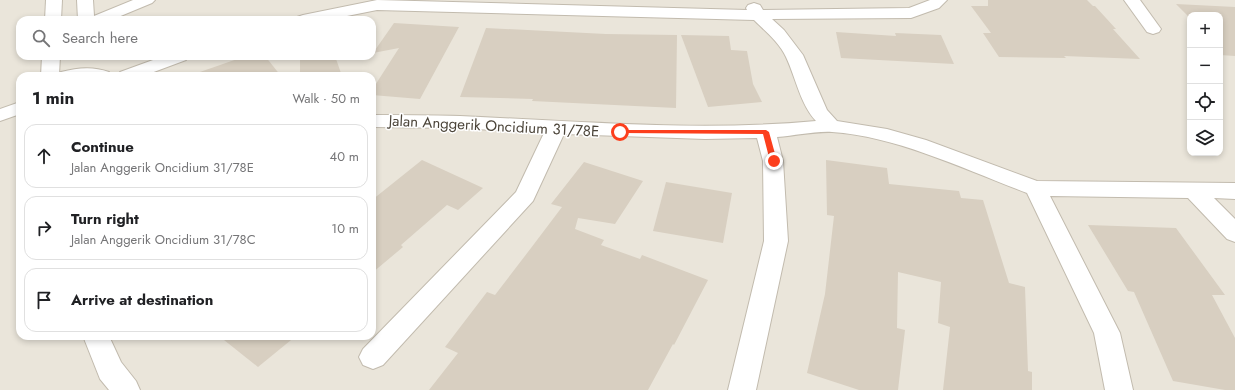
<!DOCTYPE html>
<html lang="en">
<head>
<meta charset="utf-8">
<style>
	body { margin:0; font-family:Jost,sans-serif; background:#f6f6f6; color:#202124 }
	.controls { position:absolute; right:12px; top:12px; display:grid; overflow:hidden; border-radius:8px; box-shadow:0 2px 6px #0003 }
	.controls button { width:36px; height:36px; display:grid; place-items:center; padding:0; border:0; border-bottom:1px solid #e0e0e0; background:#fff; color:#202124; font:20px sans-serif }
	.stop { position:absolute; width:12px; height:12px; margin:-9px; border:3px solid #fc3f1d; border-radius:50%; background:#fff }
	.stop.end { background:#fc3f1d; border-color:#fff; box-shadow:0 1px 4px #0008 }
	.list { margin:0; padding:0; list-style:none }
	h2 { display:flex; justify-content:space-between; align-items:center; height:52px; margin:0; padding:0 16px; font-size:17px }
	h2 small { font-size:13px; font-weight:400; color:#757577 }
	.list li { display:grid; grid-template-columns:26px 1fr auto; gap:12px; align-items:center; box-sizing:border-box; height:64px; margin:0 8px 8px; padding:0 8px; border:1px solid #e0e0e0; border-radius:12px }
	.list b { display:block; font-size:15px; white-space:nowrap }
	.list p { margin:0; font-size:13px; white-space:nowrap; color:#757577 }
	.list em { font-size:13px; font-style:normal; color:#757577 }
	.icon { flex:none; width:22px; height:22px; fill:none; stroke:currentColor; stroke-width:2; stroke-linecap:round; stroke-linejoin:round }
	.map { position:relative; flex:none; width:1235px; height:390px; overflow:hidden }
	.search { position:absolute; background:#fff; box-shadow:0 2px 6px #0003; left:16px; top:16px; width:360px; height:44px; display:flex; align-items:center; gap:10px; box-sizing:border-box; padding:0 14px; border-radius:12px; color:#757577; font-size:15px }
	.panel { position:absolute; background:#fff; box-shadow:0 2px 6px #0003; left:16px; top:72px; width:360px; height:268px; border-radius:12px }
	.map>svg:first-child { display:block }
</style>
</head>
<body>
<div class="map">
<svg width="1235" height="390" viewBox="0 0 1235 390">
	<rect width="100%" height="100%" fill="#f6f3ec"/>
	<!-- residential -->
	<path fill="#eae5da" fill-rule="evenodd" d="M 0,0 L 1235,0 L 1235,390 L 0,390 ZM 1190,15 L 1220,15 L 1220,153 L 1190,153 ZM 20,20 L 372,20 L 372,56 L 20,56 ZM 20,76 L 372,76 L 372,336 L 20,336 Z"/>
	<!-- building -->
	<g fill="#d8cfc1">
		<path d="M 988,0 L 1087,0 L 1093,6 L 1095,6 L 1116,29 L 1113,29 L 1140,59 L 1064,56 L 1066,58 L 999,57 L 983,33 L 991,33 L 971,6 L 988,6 Z"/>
		<path d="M 1176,4 L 1235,7 L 1235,56 L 1220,55 L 1220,15 L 1190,15 L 1190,18 Z"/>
		<path d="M 394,23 L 459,27 L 420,99 L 372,95 L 372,90 L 399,48 L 373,53 Z"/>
		<path d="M 486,28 L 606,34 L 677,35 L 676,108 L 532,101 L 533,99 L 460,97 Z"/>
		<path d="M 836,32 L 896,36 L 895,33 L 941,35 L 954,64 L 841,58 Z"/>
		<path d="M 681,35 L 729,36 L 731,50 L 747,51 L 753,84 L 762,102 L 708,107 Z"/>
		<path d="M 246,56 L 265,56 L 281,76 L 198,76 L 197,73 Z"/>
		<path d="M 300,56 L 335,56 L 342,76 L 300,76 Z"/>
		<path d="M 422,160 L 483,188 L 458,210 L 447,205 L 401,245 L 403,247 L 372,273 L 372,200 Z"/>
		<path d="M 826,160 L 887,168 L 889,184 L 959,191 L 961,198 L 983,200 L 1009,283 L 1025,287 L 1028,371 L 1032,372 L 1032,390 L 943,390 L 950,327 L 938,323 L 941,282 L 898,272 L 897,328 L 905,330 L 898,390 L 859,390 L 807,373 L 825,294 L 834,216 L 827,215 Z"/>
		<path d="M 584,162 L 643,181 L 615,224 L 578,218 L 575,229 L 604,240 L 601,245 L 640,259 L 642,255 L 708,280 L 674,345 L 673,344 L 648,390 L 429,390 L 458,353 L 445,347 L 487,292 L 495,295 L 531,248 L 562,207 L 551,204 Z"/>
		<path d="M 666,182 L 732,193 L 723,243 L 653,231 Z"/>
		<path d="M 1088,225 L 1176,228 L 1225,295 L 1212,295 L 1235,338 L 1235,390 L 1225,390 L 1173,381 L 1134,292 L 1128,291 Z"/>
		<path d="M 219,336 L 296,336 L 258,367 Z"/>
	</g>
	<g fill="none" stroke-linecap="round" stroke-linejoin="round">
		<!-- minor casing -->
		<g stroke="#c2bbae" stroke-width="2">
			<g id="minor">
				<path d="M 46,0 L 62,0 L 61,20 L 45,20 Z"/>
				<path d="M 77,0 L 93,0 L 94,16 L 133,0 L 155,0 L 152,3 L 111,20 L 78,20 Z"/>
				<path d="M 377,0 L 747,10 L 746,8 L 748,5 L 754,3 L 760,5 L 763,10 L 909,8 L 930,0 L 947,0 L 939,8 L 911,18 L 772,19 L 784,30 L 803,55 L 827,110 L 837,121 L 887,129 L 926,140 L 1037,181 L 1235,183 L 1235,199 L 1214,198 L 1235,219 L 1235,242 L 1227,239 L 1188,198 L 1050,196 L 1120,333 L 1133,390 L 1105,390 L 1094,333 L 1027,193 C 966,170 896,136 832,132 C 814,131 795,136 777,137 L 783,161 L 788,241 L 756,390 L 728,390 L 764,241 L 763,161 L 757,138 L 705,139 L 564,134 L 533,201 L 383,365 L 373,369 L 363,365 L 359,357 L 363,349 L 516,192 L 544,133 L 459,128 L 372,127 L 372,115 C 401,115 430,115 460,116 C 579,121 697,132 816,121 C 800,104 796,78 786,57 C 779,42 765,31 754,20 L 377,10 L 327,20 L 295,20 L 297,17 L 303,15 Z"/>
				<path d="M 1124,0 L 1140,0 L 1161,29 L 1159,32 L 1153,34 L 1147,32 Z"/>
				<path d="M 42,56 L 60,56 L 59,75 L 61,72 C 78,68 92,66 109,72 L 112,76 L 41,76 Z"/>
				<path d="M 164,56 L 189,56 L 186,60 L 143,76 L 117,76 L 120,72 Z"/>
				<path d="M 20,102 L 20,114 L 0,121 L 0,109 Z"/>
				<path d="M 83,336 L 109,336 L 121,362 L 136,381 L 140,390 L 109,390 L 100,379 Z"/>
			</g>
		</g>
		<!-- minor -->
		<use href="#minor" fill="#fff" fill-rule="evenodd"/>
	</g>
	<!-- route -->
	<path fill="#fc3f1d" d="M 618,130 L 766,130 L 769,132 L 777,161 L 774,163 L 770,161 L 763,134 L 620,133 L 618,133 Z"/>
	<g text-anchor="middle" stroke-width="3" stroke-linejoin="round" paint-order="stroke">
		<!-- street labels -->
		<g font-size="15" fill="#4b4439" stroke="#fff">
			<text transform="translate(494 126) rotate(3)" y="5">Jalan Anggerik Oncidium 31/78E</text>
		</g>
	</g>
</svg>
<div class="controls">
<button>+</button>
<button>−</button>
<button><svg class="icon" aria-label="locate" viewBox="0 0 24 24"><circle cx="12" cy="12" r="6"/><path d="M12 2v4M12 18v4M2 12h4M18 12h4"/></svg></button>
<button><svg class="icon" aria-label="layers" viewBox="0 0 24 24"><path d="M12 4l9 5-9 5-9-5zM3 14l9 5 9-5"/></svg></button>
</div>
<div class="stop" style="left:620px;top:132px"></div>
<div class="stop end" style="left:774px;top:161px"></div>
<div class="search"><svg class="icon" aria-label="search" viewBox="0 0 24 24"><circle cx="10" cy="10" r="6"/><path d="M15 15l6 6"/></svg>Search here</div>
<section class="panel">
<h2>1 min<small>Walk · 50 m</small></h2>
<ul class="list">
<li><svg class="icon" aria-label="ahead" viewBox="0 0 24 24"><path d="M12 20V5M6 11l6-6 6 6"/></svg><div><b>Continue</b><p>Jalan Anggerik Oncidium 31/78E</p></div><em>40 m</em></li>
<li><svg class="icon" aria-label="right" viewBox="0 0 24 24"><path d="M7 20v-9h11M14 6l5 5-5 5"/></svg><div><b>Turn right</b><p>Jalan Anggerik Oncidium 31/78C</p></div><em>10 m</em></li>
<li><svg class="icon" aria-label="arrive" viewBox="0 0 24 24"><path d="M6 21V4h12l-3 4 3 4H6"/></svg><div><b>Arrive at destination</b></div></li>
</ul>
</section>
</div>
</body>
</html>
